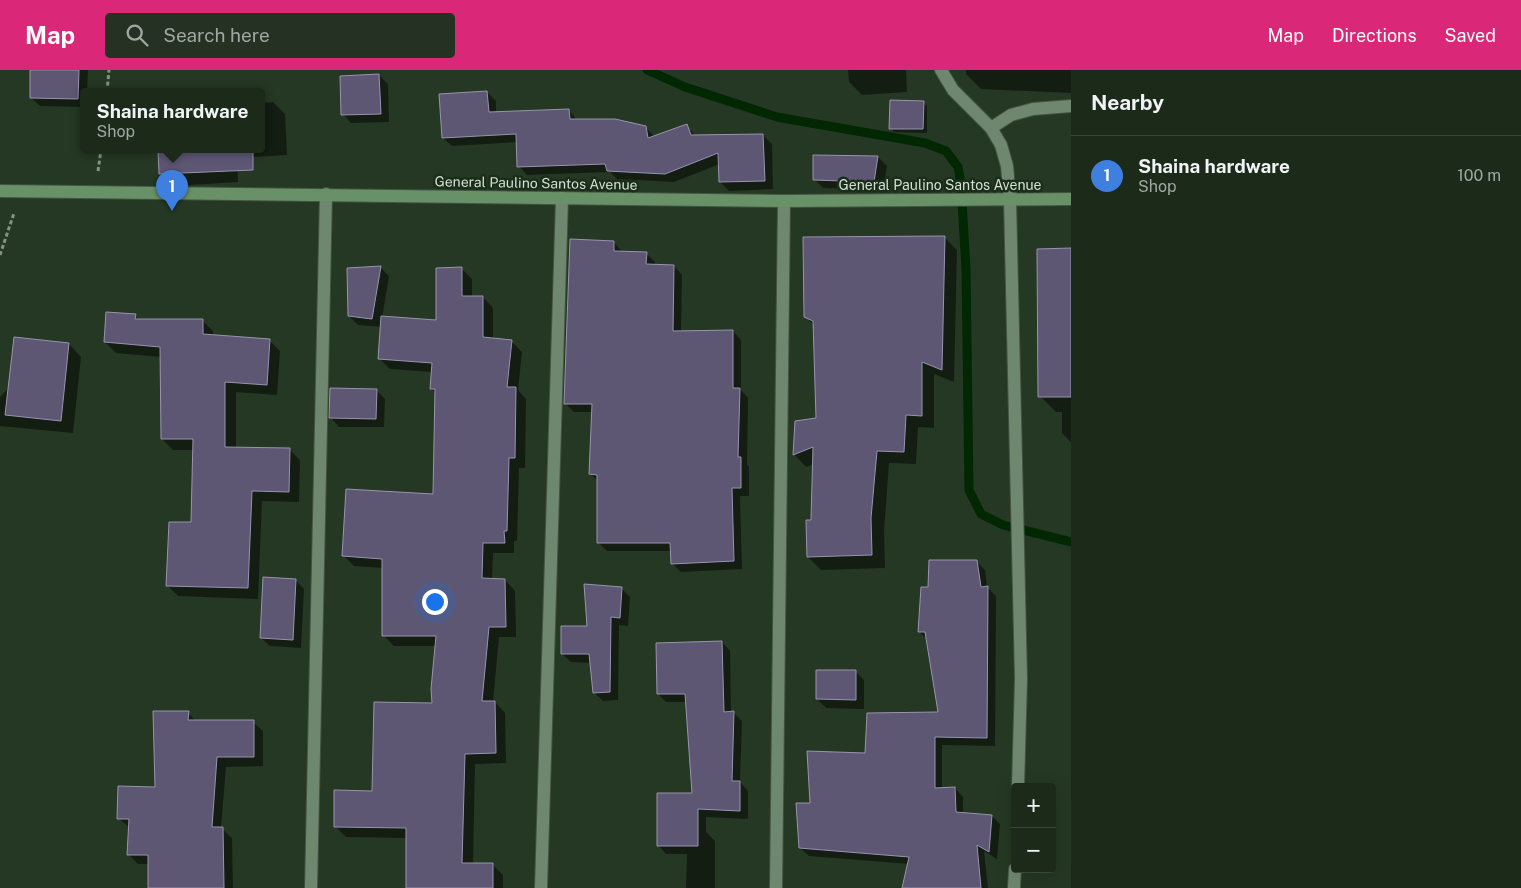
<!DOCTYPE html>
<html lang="en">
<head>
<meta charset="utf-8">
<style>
	body { margin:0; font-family:"Public Sans",sans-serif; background:#253223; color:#f1f3f6 }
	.controls { position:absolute; right:15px; bottom:15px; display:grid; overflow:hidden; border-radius:5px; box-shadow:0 5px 20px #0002 }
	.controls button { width:45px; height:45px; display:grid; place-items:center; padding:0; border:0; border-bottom:1px solid #3a4639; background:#1c2a1a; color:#f1f3f6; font:25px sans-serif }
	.you { position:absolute; left:434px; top:531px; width:18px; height:18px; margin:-12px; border:4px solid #fff; border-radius:50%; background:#1a73e8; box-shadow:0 0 0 8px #1a73e833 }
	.badge { display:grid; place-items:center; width:32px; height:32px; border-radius:50%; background:#db2777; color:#fff; font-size:16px; font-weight:700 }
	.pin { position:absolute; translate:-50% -41px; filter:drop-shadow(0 1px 2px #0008) }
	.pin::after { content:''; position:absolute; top:26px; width:18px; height:15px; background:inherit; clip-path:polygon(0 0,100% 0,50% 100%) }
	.popup { position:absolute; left:80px; top:18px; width:185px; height:65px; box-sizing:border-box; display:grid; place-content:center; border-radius:5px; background:#1c2a1a; filter:drop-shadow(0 1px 4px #0005); font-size:16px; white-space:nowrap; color:#a0a7a2 }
	.popup b { font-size:19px; color:#f1f3f6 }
	.popup::after { content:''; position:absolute; left:50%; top:100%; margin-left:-10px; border:10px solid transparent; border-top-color:#1c2a1a }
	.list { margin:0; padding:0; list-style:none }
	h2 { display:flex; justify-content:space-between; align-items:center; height:65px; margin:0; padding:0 20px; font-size:21px }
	h2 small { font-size:16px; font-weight:400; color:#a0a7a2 }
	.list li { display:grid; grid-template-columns:32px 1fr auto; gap:15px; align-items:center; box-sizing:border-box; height:80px; padding:0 20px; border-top:1px solid #3a4639 }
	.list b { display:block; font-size:19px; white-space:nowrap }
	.list p { margin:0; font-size:16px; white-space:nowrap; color:#a0a7a2 }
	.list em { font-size:16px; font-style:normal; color:#a0a7a2 }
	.icon { flex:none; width:28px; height:28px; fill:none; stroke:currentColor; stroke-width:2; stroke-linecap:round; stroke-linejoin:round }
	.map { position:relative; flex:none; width:1071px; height:818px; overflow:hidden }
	header { display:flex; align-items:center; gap:30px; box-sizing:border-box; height:70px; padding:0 25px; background:#db2777; color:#fff }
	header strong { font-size:24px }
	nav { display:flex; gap:28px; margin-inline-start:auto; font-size:18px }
	.search { width:350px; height:45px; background:#253223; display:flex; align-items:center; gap:12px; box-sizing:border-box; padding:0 18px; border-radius:5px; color:#a0a7a2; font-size:19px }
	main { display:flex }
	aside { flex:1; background:#1c2a1a }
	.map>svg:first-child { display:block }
</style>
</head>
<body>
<header>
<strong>Map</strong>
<div class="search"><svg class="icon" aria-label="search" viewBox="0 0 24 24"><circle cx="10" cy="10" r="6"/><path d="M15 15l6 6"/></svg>Search here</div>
<nav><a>Map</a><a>Directions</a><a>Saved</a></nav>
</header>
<main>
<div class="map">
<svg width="1071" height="818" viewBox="0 0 1071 818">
	<rect width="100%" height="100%" fill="#253823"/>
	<!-- shadow -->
	<g fill="#0007">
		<path d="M 31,0 L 88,0 L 87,22 L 83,22 L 83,37 L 40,36 L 31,28 Z"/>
		<path d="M 848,0 L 906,0 L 907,22 L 862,25 L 849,12 Z"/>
		<path d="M 966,0 L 1071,0 L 1071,23 L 981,19 L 966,4 Z"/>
		<path d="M 379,5 L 388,14 L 389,52 L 351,53 L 343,44 Z"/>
		<path d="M 487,22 L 496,31 L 496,43 L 569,40 L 577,50 L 645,57 L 655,67 L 686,56 L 696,66 L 763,65 L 772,74 L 773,119 L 729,121 L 720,112 L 720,94 L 674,112 L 617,109 L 610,102 L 527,105 L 519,96 L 518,72 L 452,76 L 443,68 Z"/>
		<path d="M 273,32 L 285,44 L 287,85 L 237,88 L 238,112 L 172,116 L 160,104 L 159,80 L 261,80 L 261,33 Z"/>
		<path d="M 923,32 L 927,36 L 927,63 L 894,62 L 890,58 Z"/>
		<path d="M 814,86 L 878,87 L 887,96 L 883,120 L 823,118 L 814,109 Z"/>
		<path d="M 944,167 L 957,180 L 954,312 L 934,304 L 934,358 L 918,357 L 916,394 L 889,393 L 884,462 L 885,498 L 821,500 L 808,487 L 813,451 L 814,394 L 806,397 L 794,384 L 818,349 L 815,256 L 805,246 Z"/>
		<path d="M 614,172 L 622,182 L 646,183 L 655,192 L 655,196 L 674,196 L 682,205 L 681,262 L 733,261 L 741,270 L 741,320 L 748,328 L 747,394 L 749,397 L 749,426 L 740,426 L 742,499 L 681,502 L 672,493 L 672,481 L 607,481 L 598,472 L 598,412 L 591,404 L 593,342 L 574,342 L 565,333 Z"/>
		<path d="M 1071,180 L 1071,372 L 1062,363 L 1062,342 L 1056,342 L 1040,326 Z"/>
		<path d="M 380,197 L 389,206 L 382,248 L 437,251 L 461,198 L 472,209 L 472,227 L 483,227 L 493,238 L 493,269 L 512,272 L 522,282 L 518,320 L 526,329 L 525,398 L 519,398 L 517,471 L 514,471 L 514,483 L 493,483 L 492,510 L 505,510 L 515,521 L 516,567 L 499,567 L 493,632 L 495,632 L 505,643 L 506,693 L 475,694 L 473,795 L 493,795 L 503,805 L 503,818 L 408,818 L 407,768 L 346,767 L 335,756 L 373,722 L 433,635 L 437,576 L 394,576 L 384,566 L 384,498 L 354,496 L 344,486 L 434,426 L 436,324 L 431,318 L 432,302 L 390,299 L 380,289 L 382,257 L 358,255 L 349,246 Z"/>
		<path d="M 135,246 L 139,250 L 203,251 L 213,261 L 213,266 L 269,270 L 280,281 L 277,325 L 236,322 L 236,378 L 289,379 L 300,390 L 299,432 L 262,431 L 258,529 L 178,526 L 167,515 L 192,454 L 194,380 L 173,380 L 162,369 L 161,287 L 116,283 L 105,272 Z"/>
		<path d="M 69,274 L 81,287 L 73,363 L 0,356 L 0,327 L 9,318 Z"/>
		<path d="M 376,320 L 385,329 L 384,357 L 339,357 L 331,348 Z"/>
		<path d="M 977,492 L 985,500 L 987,517 L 996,526 L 995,676 L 942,675 L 942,719 L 955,718 L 963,727 L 963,744 L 992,746 L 1000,754 L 997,789 L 984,781 L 988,818 L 903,818 L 909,794 L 809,786 L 800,778 L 811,734 L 866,684 L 939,643 L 927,569 L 919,562 L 930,519 Z"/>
		<path d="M 295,510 L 304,519 L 301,578 L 270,576 L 261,568 Z"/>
		<path d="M 621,518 L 630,527 L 628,556 L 619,555 L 618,630 L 603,631 L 594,622 L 591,593 L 571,592 L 562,584 L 589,558 Z"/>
		<path d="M 722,572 L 730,581 L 731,643 L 734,643 L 742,651 L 740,712 L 748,721 L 748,749 L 706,747 L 706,762 L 715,771 L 715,818 L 686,818 L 687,784 L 666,784 L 658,775 L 693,724 L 687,632 L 666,632 L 658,624 Z"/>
		<path d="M 855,601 L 864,610 L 864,639 L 826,638 L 817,629 Z"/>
		<path d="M 188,643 L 197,652 L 253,652 L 263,661 L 263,696 L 226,697 L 221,758 L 232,768 L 233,818 L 149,818 L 149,794 L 138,794 L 128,784 L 130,758 L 119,749 L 156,719 Z"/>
	</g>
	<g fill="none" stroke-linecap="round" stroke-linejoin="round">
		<!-- stream -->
		<path stroke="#022703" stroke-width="9" d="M 647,0 L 685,17 L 777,47 L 925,73 L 946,81 L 958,97 L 961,114 L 966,199 L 969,420 L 981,444 L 1003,455 L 1071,472"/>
	</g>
	<!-- building -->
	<g fill="#5d5773" stroke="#9993b1">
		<path d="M 30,0 L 79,0 L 78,29 L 30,28 Z"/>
		<path d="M 379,4 L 381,44 L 341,45 L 340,6 Z"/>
		<path d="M 487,21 L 489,42 L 569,39 L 570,49 L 615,49 L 646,56 L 648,68 L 687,54 L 691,65 L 763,64 L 765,111 L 719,112 L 718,83 L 665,104 L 607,101 L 605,94 L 517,97 L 516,64 L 442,68 L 439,24 Z"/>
		<path d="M 890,30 L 924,31 L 923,59 L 889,59 Z"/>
		<path d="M 158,80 L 253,80 L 253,100 L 159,104 Z"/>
		<path d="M 813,85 L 878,86 L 874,112 L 813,110 Z"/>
		<path d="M 945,166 L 942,300 L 922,292 L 922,346 L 906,345 L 904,382 L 877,381 L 871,448 L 872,485 L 807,487 L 806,450 L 811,450 L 813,377 L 793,385 L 795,351 L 816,348 L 813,251 L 804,247 L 803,167 Z"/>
		<path d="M 570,169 L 614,171 L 614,181 L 647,182 L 646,194 L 674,195 L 673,261 L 733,260 L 733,318 L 740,318 L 738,387 L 741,387 L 741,418 L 732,418 L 734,491 L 671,494 L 670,473 L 597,473 L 597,405 L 589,404 L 592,334 L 564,334 Z"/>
		<path d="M 1071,178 L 1071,327 L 1038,327 L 1037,179 Z"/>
		<path d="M 381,196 L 372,249 L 348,246 L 347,198 Z"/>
		<path d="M 462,197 L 462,226 L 483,226 L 483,267 L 512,270 L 507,317 L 516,317 L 515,388 L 509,388 L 507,461 L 504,461 L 505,473 L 483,473 L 482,508 L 505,509 L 506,557 L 489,557 L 482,631 L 495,631 L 496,683 L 465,684 L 462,793 L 493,793 L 493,818 L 406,818 L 406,758 L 334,757 L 334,720 L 372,721 L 374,632 L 432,633 L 431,619 L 436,566 L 382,566 L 382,489 L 342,486 L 346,419 L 433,424 L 435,319 L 430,319 L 432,293 L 378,289 L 381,246 L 436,250 L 436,198 Z"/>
		<path d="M 106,242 L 136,244 L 135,249 L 203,249 L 203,264 L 270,269 L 267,315 L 225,312 L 225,377 L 290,378 L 289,422 L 252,421 L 248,518 L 166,516 L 169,452 L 191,452 L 193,369 L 161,369 L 160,277 L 104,272 Z"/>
		<path d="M 14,267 L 69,273 L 61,351 L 5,345 Z"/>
		<path d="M 330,318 L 377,319 L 376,349 L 329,348 Z"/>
		<path d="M 929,490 L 977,490 L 981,517 L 988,516 L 987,668 L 935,667 L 935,718 L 955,717 L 956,742 L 992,745 L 989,782 L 977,775 L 981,818 L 902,818 L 909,787 L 799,778 L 796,733 L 810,733 L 807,681 L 865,683 L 867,643 L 938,642 L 925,562 L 918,562 L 921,517 L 928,517 Z"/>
		<path d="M 263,507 L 296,509 L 293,570 L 260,568 Z"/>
		<path d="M 584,514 L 622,517 L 620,548 L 611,547 L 610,622 L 593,623 L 589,584 L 561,584 L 561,556 L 587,556 Z"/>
		<path d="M 722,571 L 724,642 L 734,641 L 732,711 L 740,711 L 740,741 L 698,739 L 698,776 L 657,776 L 657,723 L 692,723 L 685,624 L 657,624 L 656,573 Z"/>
		<path d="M 816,600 L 856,600 L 856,630 L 816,629 Z"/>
		<path d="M 153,641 L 189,641 L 188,650 L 254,650 L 254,687 L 217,687 L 212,757 L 223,757 L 224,818 L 148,818 L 148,785 L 127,785 L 129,749 L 117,749 L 118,716 L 155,717 Z"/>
	</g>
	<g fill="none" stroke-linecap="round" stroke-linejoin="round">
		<!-- service casing -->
		<g stroke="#445543" stroke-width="14">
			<path id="service" d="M 991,58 L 1011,45 L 1033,39 L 1071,36"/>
		</g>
		<!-- minor casing -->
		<g stroke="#445543" stroke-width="14">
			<g id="minor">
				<path d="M 941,0 L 953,20 L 991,58 L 1001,75 L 1007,96 L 1010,130 L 1021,609 L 1018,717"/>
				<path d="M 311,818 L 326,124"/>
				<path d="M 541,818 L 562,128"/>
				<path d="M 776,818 L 784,131"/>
				<path d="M 1014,818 L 1015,799"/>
			</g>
		</g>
		<!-- secondary casing -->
		<g stroke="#445543" stroke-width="14">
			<path id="secondary" d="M 0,121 L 784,131 L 1071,129"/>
		</g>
		<!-- path -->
		<g stroke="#849383" stroke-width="3" stroke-dasharray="4 2.5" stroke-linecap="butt">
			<path d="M 107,22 L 109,0"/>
			<path d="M 98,101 L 101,80"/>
			<path d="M 0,185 L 14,143"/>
		</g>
		<!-- service -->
		<use href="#service" stroke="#70876f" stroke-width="12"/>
		<!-- minor -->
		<use href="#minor" stroke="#70876f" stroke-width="12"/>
		<!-- secondary -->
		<use href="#secondary" stroke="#689167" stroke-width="12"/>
	</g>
	<g text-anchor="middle" stroke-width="5" stroke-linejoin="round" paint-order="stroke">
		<!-- street labels -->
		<g font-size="14" fill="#d3dfd2" stroke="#1b2e1a">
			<text transform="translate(536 113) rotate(1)" y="5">General Paulino Santos Avenue</text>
			<text x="940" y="120">General Paulino Santos Avenue</text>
		</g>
	</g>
</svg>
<div class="controls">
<button>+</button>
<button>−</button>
</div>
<div class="you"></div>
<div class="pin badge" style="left:172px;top:141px;background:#3f7fe0">1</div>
<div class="popup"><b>Shaina hardware</b>Shop</div>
</div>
<aside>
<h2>Nearby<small></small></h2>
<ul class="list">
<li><span class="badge" style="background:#3f7fe0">1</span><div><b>Shaina hardware</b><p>Shop</p></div><em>100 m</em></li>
</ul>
</aside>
</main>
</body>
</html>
